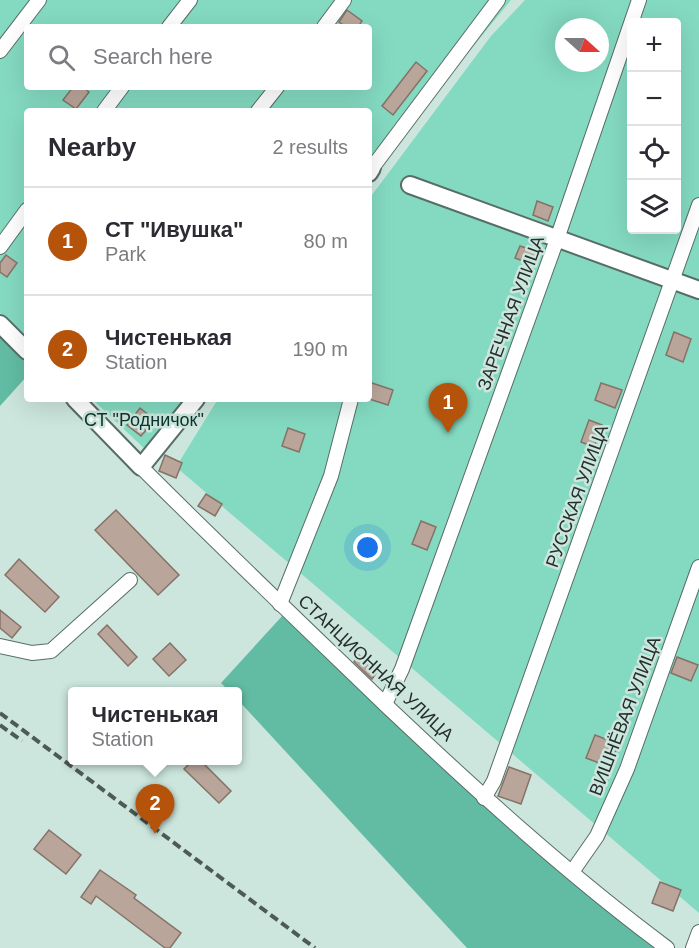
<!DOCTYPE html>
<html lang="en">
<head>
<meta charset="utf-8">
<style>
	body { margin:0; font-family:Arial,sans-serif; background:#f7f7f7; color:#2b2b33 }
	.controls { position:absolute; right:18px; top:18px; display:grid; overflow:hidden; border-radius:6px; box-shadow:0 6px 24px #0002 }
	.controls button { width:54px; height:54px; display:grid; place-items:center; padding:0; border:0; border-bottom:2px solid #e1e1e2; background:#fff; color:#2b2b33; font:30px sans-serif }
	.compass { position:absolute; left:555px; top:18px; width:54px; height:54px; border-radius:50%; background:#fff; box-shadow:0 6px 24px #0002; rotate:111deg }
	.you { position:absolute; left:368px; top:548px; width:21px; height:21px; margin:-15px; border:4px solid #fff; border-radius:50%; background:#1a73e8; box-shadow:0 0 0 9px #1a73e833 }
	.badge { display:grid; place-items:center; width:39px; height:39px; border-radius:50%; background:#b45309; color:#fff; font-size:20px; font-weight:700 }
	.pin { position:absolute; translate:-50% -50px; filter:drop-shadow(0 2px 3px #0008) }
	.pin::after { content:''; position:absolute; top:32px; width:21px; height:18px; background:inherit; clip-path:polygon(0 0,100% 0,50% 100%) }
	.popup { position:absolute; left:68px; top:687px; width:174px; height:78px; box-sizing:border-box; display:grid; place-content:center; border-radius:6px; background:#fff; filter:drop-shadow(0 2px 4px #0005); font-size:20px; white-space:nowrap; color:#7c7c81 }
	.popup b { font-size:22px; color:#2b2b33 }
	.popup::after { content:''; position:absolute; left:50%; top:100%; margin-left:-12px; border:12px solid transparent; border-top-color:#fff }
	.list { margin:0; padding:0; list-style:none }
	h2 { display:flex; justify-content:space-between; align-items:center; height:78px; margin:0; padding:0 24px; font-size:26px }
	h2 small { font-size:20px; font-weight:400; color:#7c7c81 }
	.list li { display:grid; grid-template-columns:39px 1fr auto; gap:18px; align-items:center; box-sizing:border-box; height:108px; padding:0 24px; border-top:2px solid #e1e1e2 }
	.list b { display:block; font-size:22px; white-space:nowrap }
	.list p { margin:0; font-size:20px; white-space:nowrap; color:#7c7c81 }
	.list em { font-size:20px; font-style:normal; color:#7c7c81 }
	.icon { flex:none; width:33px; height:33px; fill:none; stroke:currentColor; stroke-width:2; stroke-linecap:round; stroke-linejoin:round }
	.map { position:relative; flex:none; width:699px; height:948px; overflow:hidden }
	.search { position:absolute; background:#fff; box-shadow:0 6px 24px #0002; left:24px; top:24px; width:348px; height:66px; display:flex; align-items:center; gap:15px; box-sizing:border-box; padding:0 21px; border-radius:6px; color:#7c7c81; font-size:22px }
	.panel { position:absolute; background:#fff; box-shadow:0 6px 24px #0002; left:24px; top:108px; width:348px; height:294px; border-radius:6px }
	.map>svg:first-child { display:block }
</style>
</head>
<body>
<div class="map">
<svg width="699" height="948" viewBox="0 0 699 948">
	<rect width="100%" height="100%" fill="#cce6dd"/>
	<!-- green -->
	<g fill="#84dac1" fill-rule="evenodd">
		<path d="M 0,0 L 511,0 L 369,174 L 369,111 L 27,111 L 27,338 L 0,313 ZM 27,27 L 369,27 L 369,87 L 27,87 Z"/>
		<path d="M 525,0 L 699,0 L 699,913 L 176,467 L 218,399 L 369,399 L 369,199 L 491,36 ZM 632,22 L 676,22 L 676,230 L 632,230 ZM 564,27 L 600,27 L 600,63 L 564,63 Z"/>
		<path d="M 92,399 L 189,399 L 147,451 Z"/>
	</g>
	<!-- forest -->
	<g fill="#62bca3">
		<path d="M 0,333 L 27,362 L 27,376 L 0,406 Z"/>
		<path d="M 284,614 L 482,801 L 648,942 L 657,948 L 467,948 L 238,700 L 237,692 L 229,691 L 221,683 Z"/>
	</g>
	<!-- building -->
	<g fill="#baa59a" stroke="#867267" stroke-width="1.5">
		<path d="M 347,10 L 362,21 L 358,27 L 346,27 L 339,22 Z"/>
		<path d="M 416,62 L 427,71 L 393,115 L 382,106 Z"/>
		<path d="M 73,87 L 83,87 L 89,92 L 76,109 L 63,100 Z"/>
		<path d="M 537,201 L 553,207 L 548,221 L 533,215 Z"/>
		<path d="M 520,246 L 538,252 L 534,265 L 515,258 Z"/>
		<path d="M 6,255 L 17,263 L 7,277 L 0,272 L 0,263 Z"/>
		<path d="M 674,332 L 691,339 L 683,362 L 666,355 Z"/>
		<path d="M 369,382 L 393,390 L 388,405 L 369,399 Z"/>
		<path d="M 601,383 L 622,390 L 615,408 L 595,400 Z"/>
		<path d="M 140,408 L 155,420 L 141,436 L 127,425 Z"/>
		<path d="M 589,420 L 602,425 L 594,447 L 581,442 Z"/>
		<path d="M 288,428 L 305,434 L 299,452 L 282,446 Z"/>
		<path d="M 165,455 L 182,463 L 176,478 L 159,471 Z"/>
		<path d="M 206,494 L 222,504 L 215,516 L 198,506 Z"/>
		<path d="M 116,510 L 179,575 L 158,595 L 95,530 Z"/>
		<path d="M 421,521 L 436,527 L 427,550 L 412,544 Z"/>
		<path d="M 19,559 L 59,597 L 45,612 L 5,575 Z"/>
		<path d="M 0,610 L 21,627 L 12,638 L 0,628 Z"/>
		<path d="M 107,625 L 137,657 L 128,666 L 98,634 Z"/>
		<path d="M 170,643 L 186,660 L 169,676 L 153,659 Z"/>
		<path d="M 359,655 L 379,669 L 372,679 L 354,662 Z"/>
		<path d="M 677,657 L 698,665 L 691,681 L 671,673 Z"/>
		<path d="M 595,735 L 618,744 L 610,767 L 586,758 Z"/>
		<path d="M 193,760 L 200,760 L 231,791 L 219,803 L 184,769 Z"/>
		<path d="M 509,767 L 531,775 L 521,804 L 498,796 Z"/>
		<path d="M 49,830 L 81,855 L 66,874 L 34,849 Z"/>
		<path d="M 100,870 L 136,895 L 134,898 L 181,933 L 170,948 L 165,948 L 96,896 L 91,904 L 81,897 Z"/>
		<path d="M 660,882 L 681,890 L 673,911 L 652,903 Z"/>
	</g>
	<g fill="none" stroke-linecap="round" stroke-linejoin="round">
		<!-- minor casing -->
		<g stroke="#576e67" stroke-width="16">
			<g id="minor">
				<path d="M 169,27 L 190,0"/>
				<path d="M 324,27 L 344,0"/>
				<path d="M 0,51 L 39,0"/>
				<path d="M 104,111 L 122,87"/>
				<path d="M 258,111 L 277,87"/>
				<path d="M 372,168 L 498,0"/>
				<path d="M 0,247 L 27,210"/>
				<path d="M 141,467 C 224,550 308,630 392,711 C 480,794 570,876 667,948"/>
				<path d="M 280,604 L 331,476 L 351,399"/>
				<path d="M 0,646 L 32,653 L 51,651 L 130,580"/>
				<path d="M 385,704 L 402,669 L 557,239 L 639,0"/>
				<path d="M 484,798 L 494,781 L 699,205"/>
				<path d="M 572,872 L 597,836 L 627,769 L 699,567"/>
				<path d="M 693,948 L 699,932"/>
			</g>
		</g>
		<!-- tertiary casing -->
		<g stroke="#576e67" stroke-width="20">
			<g id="tertiary">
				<path d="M 369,173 L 372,168"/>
				<path d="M 410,185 L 699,290"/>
				<path d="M 0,324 L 27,351"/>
				<path d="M 75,399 L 141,467 L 196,399"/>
			</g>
		</g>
		<!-- minor -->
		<use href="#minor" stroke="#fff" stroke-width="14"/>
		<!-- tertiary -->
		<use href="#tertiary" stroke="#fff" stroke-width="16"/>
		<!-- rail -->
		<g stroke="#4d5a55" stroke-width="4" stroke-dasharray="9 4.5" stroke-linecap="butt">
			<path d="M 0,713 L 315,948"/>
			<path d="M 0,725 L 22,741"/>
		</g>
	</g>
	<g text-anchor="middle" stroke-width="5" stroke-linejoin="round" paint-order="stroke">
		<!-- street labels -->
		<g font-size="18" fill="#252f2b" stroke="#cce6dd">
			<text transform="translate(511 313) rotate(-70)" y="6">ЗАРЕЧНАЯ УЛИЦА</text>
			<text transform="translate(577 496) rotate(-70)" y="6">РУССКАЯ УЛИЦА</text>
			<text transform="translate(376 668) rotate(43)" y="6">СТАНЦИОННАЯ УЛИЦА</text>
			<text transform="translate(625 716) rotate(-69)" y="6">ВИШНЁВАЯ УЛИЦА</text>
		</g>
		<!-- park labels -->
		<g font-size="18" fill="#0b362c" stroke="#cce6dd">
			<text x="144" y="426">СТ "Родничок"</text>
		</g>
	</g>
</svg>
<div class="controls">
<button>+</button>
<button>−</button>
<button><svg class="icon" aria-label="locate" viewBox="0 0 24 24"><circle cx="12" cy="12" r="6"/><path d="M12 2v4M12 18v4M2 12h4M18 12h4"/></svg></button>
<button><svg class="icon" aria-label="layers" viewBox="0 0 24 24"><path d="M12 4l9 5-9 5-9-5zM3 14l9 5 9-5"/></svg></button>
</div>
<svg class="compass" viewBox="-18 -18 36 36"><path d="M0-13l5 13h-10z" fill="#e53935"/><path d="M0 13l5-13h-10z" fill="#7c7c81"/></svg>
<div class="you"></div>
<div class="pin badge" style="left:448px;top:433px">1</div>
<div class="pin badge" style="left:155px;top:834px">2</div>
<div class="popup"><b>Чистенькая</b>Station</div>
<div class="search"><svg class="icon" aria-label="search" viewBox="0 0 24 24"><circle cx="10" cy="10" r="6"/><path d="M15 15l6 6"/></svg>Search here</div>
<section class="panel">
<h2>Nearby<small>2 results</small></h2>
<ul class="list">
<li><span class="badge">1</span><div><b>СТ &quot;Ивушка&quot;</b><p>Park</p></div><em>80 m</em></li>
<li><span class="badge">2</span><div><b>Чистенькая</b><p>Station</p></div><em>190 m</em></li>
</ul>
</section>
</div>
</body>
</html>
